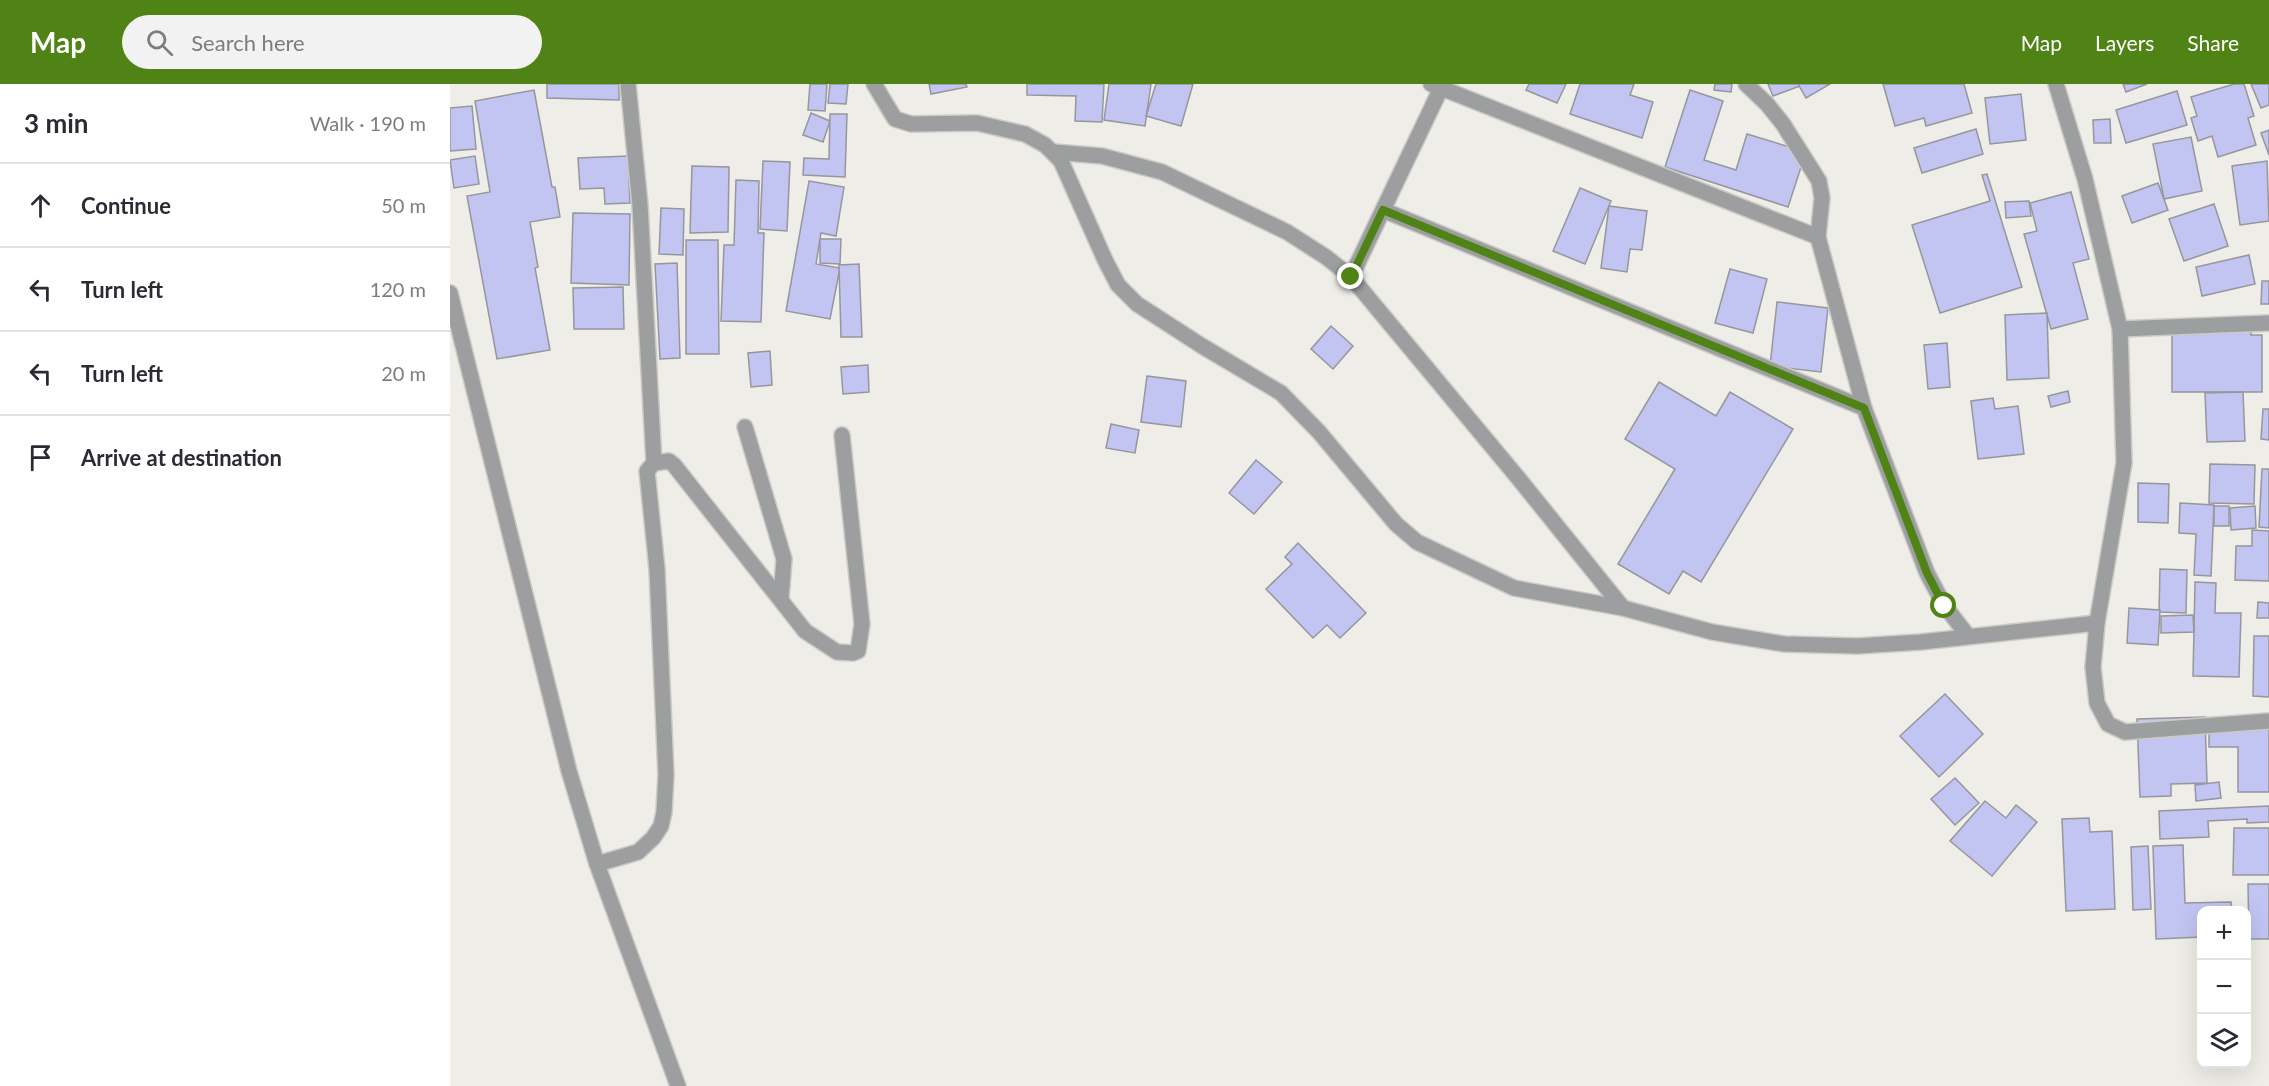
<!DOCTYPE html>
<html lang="en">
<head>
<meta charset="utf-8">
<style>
	body { margin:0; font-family:Lato,sans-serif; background:#f2f2f3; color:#2b2b33 }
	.controls { position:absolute; right:18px; bottom:18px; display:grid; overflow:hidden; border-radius:12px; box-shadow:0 6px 24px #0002 }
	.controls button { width:54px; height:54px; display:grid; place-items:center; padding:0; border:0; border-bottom:2px solid #e1e1e2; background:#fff; color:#2b2b33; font:30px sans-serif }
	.stop { position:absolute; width:18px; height:18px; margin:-14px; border:4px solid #508316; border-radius:50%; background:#fff }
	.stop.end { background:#508316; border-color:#fff; box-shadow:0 2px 6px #0008 }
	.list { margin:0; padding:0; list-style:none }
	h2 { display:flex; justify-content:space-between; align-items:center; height:78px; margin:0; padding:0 24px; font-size:26px }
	h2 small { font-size:20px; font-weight:400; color:#7c7c81 }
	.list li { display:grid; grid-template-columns:39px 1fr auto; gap:18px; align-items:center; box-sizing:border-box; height:84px; padding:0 24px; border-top:2px solid #e1e1e2 }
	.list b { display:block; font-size:22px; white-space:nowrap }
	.list em { font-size:20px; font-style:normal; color:#7c7c81 }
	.icon { flex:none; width:33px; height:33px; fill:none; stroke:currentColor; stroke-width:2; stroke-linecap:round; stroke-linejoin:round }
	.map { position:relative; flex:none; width:1819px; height:1002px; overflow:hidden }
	header { display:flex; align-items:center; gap:36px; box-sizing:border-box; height:84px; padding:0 30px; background:#508316; color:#fff }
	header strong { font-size:28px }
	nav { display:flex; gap:33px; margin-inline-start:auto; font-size:21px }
	.search { width:420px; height:54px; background:#f2f2f3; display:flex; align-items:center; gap:15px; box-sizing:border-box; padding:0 21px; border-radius:33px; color:#7c7c81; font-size:22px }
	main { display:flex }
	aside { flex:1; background:#fff }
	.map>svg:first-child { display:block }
</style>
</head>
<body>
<header>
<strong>Map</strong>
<div class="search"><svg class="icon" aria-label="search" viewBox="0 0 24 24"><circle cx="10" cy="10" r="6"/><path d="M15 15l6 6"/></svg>Search here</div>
<nav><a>Map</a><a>Layers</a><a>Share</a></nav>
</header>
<main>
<aside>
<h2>3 min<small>Walk · 190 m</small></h2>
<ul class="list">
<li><svg class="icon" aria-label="ahead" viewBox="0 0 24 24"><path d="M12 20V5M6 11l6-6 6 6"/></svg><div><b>Continue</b></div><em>50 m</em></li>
<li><svg class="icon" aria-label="left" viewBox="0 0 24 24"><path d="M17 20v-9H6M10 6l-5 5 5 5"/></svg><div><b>Turn left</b></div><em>120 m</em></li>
<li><svg class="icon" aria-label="left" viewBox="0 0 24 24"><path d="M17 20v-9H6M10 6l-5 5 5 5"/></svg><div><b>Turn left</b></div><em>20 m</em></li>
<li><svg class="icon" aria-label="arrive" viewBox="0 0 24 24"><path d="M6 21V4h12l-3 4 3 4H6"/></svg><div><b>Arrive at destination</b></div></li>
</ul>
</aside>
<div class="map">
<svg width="1819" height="1002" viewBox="0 0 1819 1002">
	<rect width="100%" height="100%" fill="#efede7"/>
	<!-- building -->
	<g fill="#c2c4f2" stroke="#96969c" stroke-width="1.5">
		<path d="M 97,0 L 169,0 L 169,16 L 97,14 Z"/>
		<path d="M 360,0 L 377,0 L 375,27 L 358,26 Z"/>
		<path d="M 380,0 L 398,0 L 396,20 L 378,19 Z"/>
		<path d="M 479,0 L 516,0 L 517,3 L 481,10 Z"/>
		<path d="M 577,0 L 654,0 L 652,38 L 625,37 L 626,12 L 577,11 Z"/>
		<path d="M 659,0 L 701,0 L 695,42 L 654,36 Z"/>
		<path d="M 706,0 L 743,0 L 731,42 L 696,32 Z"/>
		<path d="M 1079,0 L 1116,0 L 1107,19 L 1076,6 Z"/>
		<path d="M 1130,0 L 1184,0 L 1180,11 L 1203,18 L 1192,54 L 1120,30 Z"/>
		<path d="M 1265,0 L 1282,0 L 1281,8 L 1264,6 Z"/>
		<path d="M 1318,0 L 1350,0 L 1350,2 L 1323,12 Z"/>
		<path d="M 1348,0 L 1380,0 L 1356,14 Z"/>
		<path d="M 1433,0 L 1514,0 L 1522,29 L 1476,42 L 1474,34 L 1445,42 Z"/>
		<path d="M 1673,0 L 1697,0 L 1676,8 Z"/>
		<path d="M 1784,0 L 1794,0 L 1804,32 L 1798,34 L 1806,61 L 1768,73 L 1762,52 L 1748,57 L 1741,34 L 1747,32 L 1741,13 Z"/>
		<path d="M 1801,0 L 1819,0 L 1819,21 L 1811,24 Z"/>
		<path d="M 84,6 L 102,103 L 105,103 L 110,133 L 80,138 L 88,183 L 85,184 L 100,266 L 47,275 L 17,112 L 40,108 L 25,17 Z"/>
		<path d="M 1240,6 L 1273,17 L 1254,76 L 1286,86 L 1297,50 L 1356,68 L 1338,123 L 1215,83 Z"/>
		<path d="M 1727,7 L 1737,41 L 1676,59 L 1666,26 Z"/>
		<path d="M 1571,10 L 1576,56 L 1540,60 L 1535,14 Z"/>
		<path d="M 22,22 L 26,65 L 0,67 L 0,24 Z"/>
		<path d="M 361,29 L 380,37 L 373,58 L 353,51 Z"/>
		<path d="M 380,30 L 397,30 L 395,93 L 353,91 L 354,74 L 379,75 Z"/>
		<path d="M 1660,35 L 1661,59 L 1644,59 L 1643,36 Z"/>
		<path d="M 1526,45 L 1533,70 L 1472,89 L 1464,64 Z"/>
		<path d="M 1819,46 L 1819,71 L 1811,49 Z"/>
		<path d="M 1741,53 L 1752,107 L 1714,115 L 1703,60 Z"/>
		<path d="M 25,72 L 29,100 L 4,104 L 0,76 Z"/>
		<path d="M 178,72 L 180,119 L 155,120 L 154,104 L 130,105 L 128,74 Z"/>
		<path d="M 313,77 L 340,78 L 337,147 L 310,145 Z"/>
		<path d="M 1817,77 L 1819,137 L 1790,141 L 1782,82 Z"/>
		<path d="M 242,82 L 279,83 L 278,148 L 240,149 Z"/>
		<path d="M 1537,90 L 1572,203 L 1490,229 L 1462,141 L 1540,117 L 1532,91 Z"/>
		<path d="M 286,96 L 309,97 L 308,149 L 314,149 L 311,238 L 271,237 L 274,161 L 284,161 Z"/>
		<path d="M 359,97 L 394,103 L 386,152 L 371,149 L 366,180 L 390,184 L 380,235 L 336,227 Z"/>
		<path d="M 1708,99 L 1718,126 L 1682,139 L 1672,112 Z"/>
		<path d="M 1130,104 L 1161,117 L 1135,180 L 1103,167 Z"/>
		<path d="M 1621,108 L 1639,175 L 1623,179 L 1638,235 L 1601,245 L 1574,150 L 1587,147 L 1580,119 Z"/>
		<path d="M 1579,117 L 1581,132 L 1556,134 L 1555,118 Z"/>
		<path d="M 1764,120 L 1778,162 L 1734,177 L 1719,135 Z"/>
		<path d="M 1159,122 L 1197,127 L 1192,166 L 1180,165 L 1177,188 L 1151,184 Z"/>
		<path d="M 211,124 L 234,125 L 233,171 L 209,170 Z"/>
		<path d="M 123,129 L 180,130 L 179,201 L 121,199 Z"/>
		<path d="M 370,155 L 391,155 L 390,180 L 370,179 Z"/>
		<path d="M 236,156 L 268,156 L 269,270 L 236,270 Z"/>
		<path d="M 1799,171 L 1805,200 L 1752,212 L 1746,183 Z"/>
		<path d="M 227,179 L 230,274 L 210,275 L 205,180 Z"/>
		<path d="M 409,180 L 412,253 L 391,253 L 389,181 Z"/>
		<path d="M 1280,185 L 1317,195 L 1303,249 L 1265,239 Z"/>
		<path d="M 1812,197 L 1819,197 L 1819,220 L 1811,220 Z"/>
		<path d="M 173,203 L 174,245 L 124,245 L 123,204 Z"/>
		<path d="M 1327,218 L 1378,224 L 1371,288 L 1320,282 Z"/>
		<path d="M 1597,229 L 1599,294 L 1557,296 L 1555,231 Z"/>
		<path d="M 1722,235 L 1801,235 L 1801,251 L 1812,251 L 1812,308 L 1722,308 Z"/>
		<path d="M 881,242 L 903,262 L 883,285 L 861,265 Z"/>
		<path d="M 1497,259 L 1500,303 L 1478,305 L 1474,261 Z"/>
		<path d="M 320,267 L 322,301 L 301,303 L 298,269 Z"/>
		<path d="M 418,281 L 419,308 L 393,310 L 391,283 Z"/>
		<path d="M 697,292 L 736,297 L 731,343 L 691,338 Z"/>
		<path d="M 1209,298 L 1266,332 L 1280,308 L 1343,345 L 1251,498 L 1233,487 L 1219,510 L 1168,480 L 1225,385 L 1175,355 Z"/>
		<path d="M 1618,307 L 1620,318 L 1601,323 L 1598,312 Z"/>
		<path d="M 1793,308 L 1795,357 L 1757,358 L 1755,309 Z"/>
		<path d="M 1543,314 L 1545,325 L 1568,322 L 1574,370 L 1528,375 L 1521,317 Z"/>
		<path d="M 1813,325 L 1819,325 L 1819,356 L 1811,355 Z"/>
		<path d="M 661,340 L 689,346 L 685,369 L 656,364 Z"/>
		<path d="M 806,376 L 832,398 L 804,430 L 779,409 Z"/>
		<path d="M 1760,380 L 1805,381 L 1804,420 L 1759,419 Z"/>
		<path d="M 1812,385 L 1819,385 L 1819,444 L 1809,443 Z"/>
		<path d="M 1688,399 L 1719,400 L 1718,439 L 1688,438 Z"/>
		<path d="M 1730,419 L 1764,421 L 1761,492 L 1744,491 L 1746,450 L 1729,449 Z"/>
		<rect x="1764" y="422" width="15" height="20"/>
		<path d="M 1805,422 L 1806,444 L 1781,446 L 1780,424 Z"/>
		<path d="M 1802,446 L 1819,447 L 1819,497 L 1785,496 L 1786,462 L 1802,462 Z"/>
		<path d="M 848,459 L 916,529 L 890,554 L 877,541 L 863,554 L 816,505 L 842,480 L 835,473 Z"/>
		<path d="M 1710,485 L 1737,486 L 1736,529 L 1709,528 Z"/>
		<path d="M 1745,498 L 1766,499 L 1765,529 L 1791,529 L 1789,593 L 1743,592 Z"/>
		<path d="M 1808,518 L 1819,519 L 1819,534 L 1807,534 Z"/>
		<path d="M 1679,524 L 1710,526 L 1708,561 L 1677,559 Z"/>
		<path d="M 1743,531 L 1744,548 L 1711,549 L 1711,532 Z"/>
		<path d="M 1804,552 L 1819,552 L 1819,613 L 1803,612 Z"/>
		<path d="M 1495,610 L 1533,650 L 1489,693 L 1450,652 Z"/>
		<path d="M 1755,633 L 1757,699 L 1721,700 L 1721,712 L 1690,713 L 1687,635 Z"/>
		<path d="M 1759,639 L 1819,640 L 1819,708 L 1788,708 L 1788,663 L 1759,663 Z"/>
		<path d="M 1505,694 L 1529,719 L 1505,741 L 1481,715 Z"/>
		<path d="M 1769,698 L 1771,714 L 1746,717 L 1745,701 Z"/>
		<path d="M 1535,717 L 1556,734 L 1566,721 L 1587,738 L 1542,792 L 1500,757 Z"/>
		<path d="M 1819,722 L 1819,738 L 1797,739 L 1797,735 L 1758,737 L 1759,753 L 1710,755 L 1709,727 Z"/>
		<path d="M 1639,734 L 1640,748 L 1662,747 L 1665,825 L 1616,827 L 1612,735 Z"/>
		<path d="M 1784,744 L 1819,744 L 1819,791 L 1783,791 Z"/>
		<path d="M 1733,761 L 1735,819 L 1781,818 L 1782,826 L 1752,826 L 1752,853 L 1706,855 L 1703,762 Z"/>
		<path d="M 1698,762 L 1701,825 L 1683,826 L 1681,763 Z"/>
		<path d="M 1798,800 L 1819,800 L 1819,855 L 1799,855 Z"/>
	</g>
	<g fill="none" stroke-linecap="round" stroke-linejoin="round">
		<!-- minor casing -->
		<g stroke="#cccac5" stroke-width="18">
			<g id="minor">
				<path d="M 178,0 L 190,121 L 204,379"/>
				<path d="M 424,0 L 445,35 L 461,40 L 527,39 L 575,50 L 595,61 L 611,77 L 655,176 L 668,201 L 687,220 L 752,262 L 831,309 L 869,348 L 946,440 L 967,458 L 1064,504 L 1173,524 L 1262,548 L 1334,560 L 1407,562 L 1471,558 L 1647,539"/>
				<path d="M 981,0 L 1368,153"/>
				<path d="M 1296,0 L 1317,20 L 1333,40 L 1369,97 L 1372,114 L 1368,153 L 1414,324 L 1477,489 L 1494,521 L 1518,552"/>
				<path d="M 1606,0 L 1635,95 L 1670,245 L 1674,379 L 1647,539 L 1643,583 L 1647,619 L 1658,640 L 1675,648 L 1819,637"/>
				<path d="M 604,68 L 652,72 L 712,88 L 837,148 L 876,173 L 901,193 L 1069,395 L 1173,524"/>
				<path d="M 933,126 L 1414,324"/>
				<path d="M 901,193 L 993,0"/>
				<path d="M 0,209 L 119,687 L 147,780 L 228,1002"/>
				<path d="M 1670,245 L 1819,239"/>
				<path d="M 295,343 L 334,475 L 331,514"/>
				<path d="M 147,780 L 188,768 L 203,754 L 211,742 L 214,728 L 216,691 L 207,485 L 197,387 L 204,379 L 219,377 L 224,381 L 355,547 L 387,568 L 403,569 L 408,567 L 412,540 L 392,351"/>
			</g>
		</g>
		<!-- minor -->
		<use href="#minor" stroke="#9c9ea0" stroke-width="15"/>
	</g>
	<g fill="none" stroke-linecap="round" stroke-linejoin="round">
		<!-- route -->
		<path stroke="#508316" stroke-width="8" d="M 901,193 L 933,126 L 1414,324 L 1477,489 L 1494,522"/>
	</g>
</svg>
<div class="controls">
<button>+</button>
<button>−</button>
<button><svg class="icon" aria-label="layers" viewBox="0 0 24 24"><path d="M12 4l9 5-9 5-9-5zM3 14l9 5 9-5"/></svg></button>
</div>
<div class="stop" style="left:1494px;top:522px"></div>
<div class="stop end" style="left:901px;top:193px"></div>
</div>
</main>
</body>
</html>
